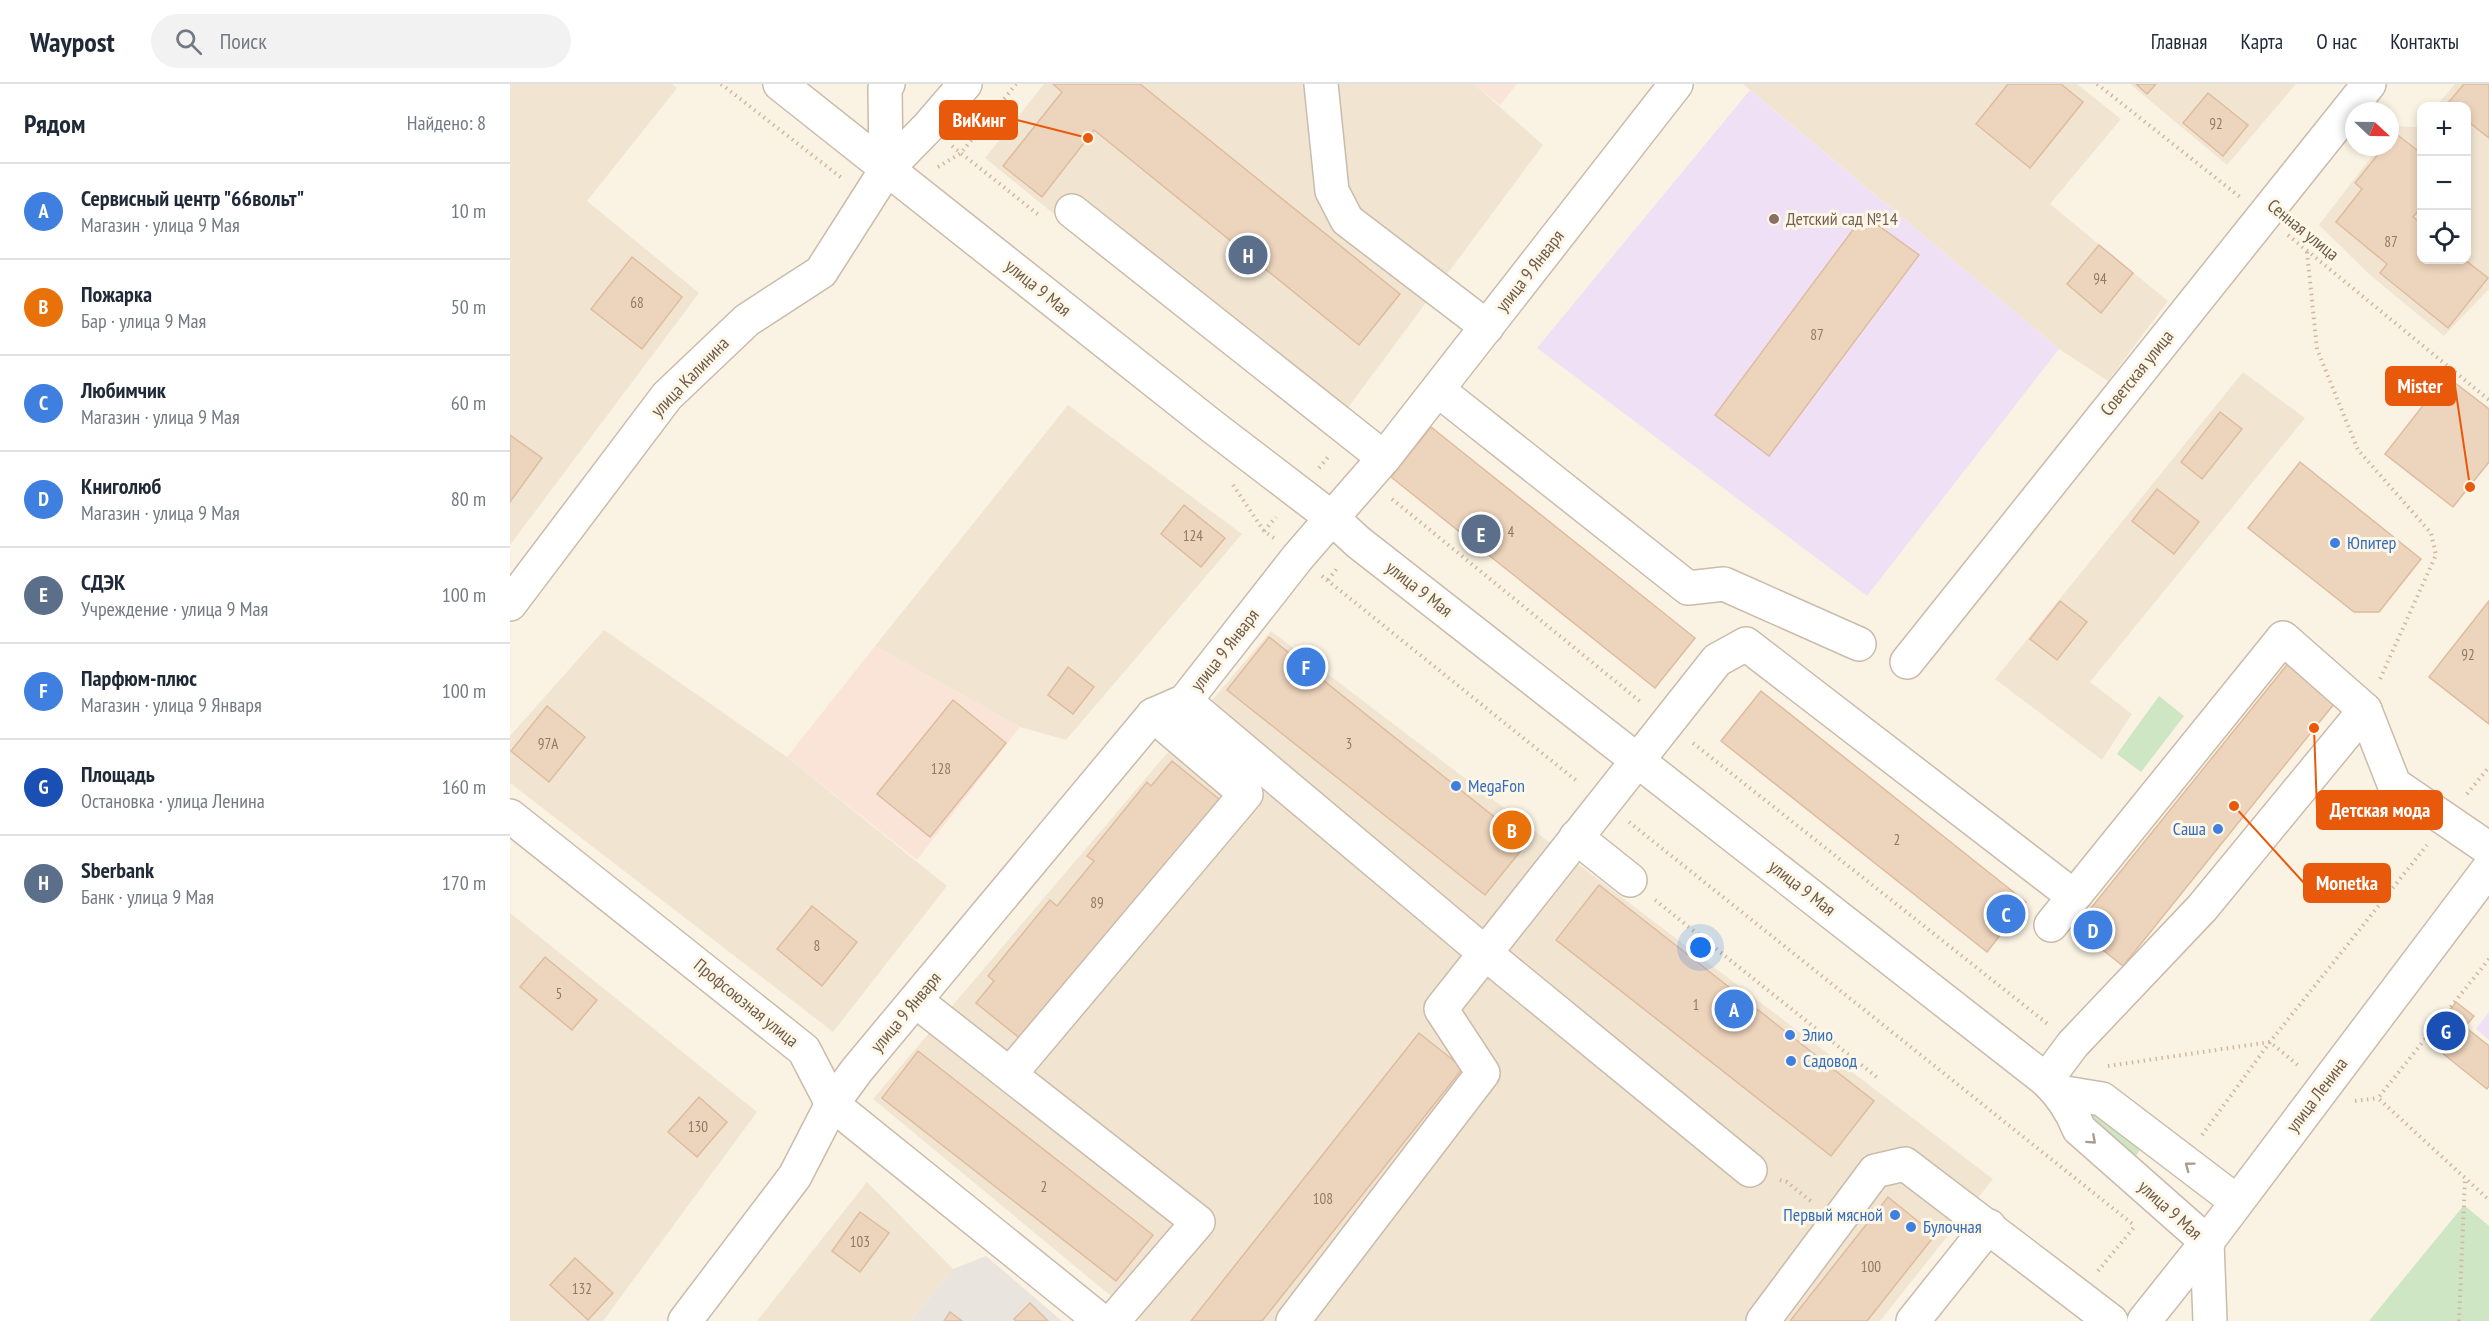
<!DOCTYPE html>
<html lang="ru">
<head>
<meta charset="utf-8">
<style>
	body { margin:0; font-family:"PT Sans Narrow",sans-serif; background:#f2f2f3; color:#1f2937 }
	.controls { position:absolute; right:18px; top:18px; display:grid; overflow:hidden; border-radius:12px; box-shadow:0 3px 9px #0003 }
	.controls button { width:54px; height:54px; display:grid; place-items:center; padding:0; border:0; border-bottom:2px solid #e0e1e3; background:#fff; color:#1f2937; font:30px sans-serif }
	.compass { position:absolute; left:1835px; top:18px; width:54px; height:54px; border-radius:50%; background:#fff; box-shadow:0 3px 9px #0003; rotate:112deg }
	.you { position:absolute; left:1191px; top:864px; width:21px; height:21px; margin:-15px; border:4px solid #fff; border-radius:50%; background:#1a73e8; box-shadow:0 0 0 9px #1a73e833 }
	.badge { display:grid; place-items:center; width:39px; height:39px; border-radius:50%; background:#0b8043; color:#fff; font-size:20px; font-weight:700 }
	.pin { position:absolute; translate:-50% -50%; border:3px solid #fff; box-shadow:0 2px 6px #0006 }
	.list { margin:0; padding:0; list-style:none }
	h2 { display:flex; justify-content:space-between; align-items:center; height:78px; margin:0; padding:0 24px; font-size:26px }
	h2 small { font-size:20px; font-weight:400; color:#747a83 }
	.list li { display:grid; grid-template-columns:39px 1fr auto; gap:18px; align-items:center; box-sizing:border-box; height:96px; padding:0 24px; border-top:2px solid #e0e1e3 }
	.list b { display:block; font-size:22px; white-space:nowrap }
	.list p { margin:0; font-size:20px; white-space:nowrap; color:#747a83 }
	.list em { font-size:20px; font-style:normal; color:#747a83 }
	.icon { flex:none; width:33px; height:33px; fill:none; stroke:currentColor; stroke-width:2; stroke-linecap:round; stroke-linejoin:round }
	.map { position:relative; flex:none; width:1979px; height:1237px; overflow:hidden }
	header { display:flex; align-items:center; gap:36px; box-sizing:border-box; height:84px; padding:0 30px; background:#fff; border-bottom:2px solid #e0e1e3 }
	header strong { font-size:28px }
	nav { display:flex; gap:33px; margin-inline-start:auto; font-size:21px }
	.search { width:420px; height:54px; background:#f2f2f3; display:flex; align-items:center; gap:15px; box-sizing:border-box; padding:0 21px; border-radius:33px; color:#747a83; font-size:22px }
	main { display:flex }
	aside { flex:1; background:#fff }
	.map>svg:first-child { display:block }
</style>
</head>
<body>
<header>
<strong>Waypost</strong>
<div class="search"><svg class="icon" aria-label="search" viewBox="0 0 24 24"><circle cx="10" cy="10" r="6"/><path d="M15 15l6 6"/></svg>Поиск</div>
<nav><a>Главная</a><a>Карта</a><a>О нас</a><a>Контакты</a></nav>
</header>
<main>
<aside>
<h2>Рядом<small>Найдено: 8</small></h2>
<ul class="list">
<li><span class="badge" style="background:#3f7fe0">A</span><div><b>Сервисный центр &quot;66вольт&quot;</b><p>Магазин · улица 9 Мая</p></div><em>10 m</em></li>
<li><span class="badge" style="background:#e8710a">B</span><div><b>Пожарка</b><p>Бар · улица 9 Мая</p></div><em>50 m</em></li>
<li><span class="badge" style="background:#3f7fe0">C</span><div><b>Любимчик</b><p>Магазин · улица 9 Мая</p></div><em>60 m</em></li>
<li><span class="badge" style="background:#3f7fe0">D</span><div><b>Книголюб</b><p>Магазин · улица 9 Мая</p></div><em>80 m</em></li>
<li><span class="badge" style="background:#5c6f8a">E</span><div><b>СДЭК</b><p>Учреждение · улица 9 Мая</p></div><em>100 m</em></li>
<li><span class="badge" style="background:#3f7fe0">F</span><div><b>Парфюм-плюс</b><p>Магазин · улица 9 Января</p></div><em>100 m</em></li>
<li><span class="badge" style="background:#1a4fb4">G</span><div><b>Площадь</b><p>Остановка · улица Ленина</p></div><em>160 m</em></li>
<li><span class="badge" style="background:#5c6f8a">H</span><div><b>Sberbank</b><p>Банк · улица 9 Мая</p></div><em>170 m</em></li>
</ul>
</aside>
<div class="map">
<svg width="1979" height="1237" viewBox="0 0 1979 1237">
	<rect width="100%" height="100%" fill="#faf3e3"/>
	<!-- residential -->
	<g fill="#f1e5d2">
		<path d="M 0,0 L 162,0 L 167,4 L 77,117 L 189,209 L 0,461 Z"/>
		<path d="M 534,0 L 964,0 L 1033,61 L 817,352 L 475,74 Z"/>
		<path d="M 1233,0 L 1567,0 L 1611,35 L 1540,120 L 1658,217 L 1598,297 L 1549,265 Z"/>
		<path d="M 1620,0 L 1786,0 L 1717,81 Z"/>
		<path d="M 1945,0 L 1979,0 L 1979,205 L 1934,252 L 1859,190 L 1809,141 L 1869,63 L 1880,63 L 1880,49 L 1885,42 L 1908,43 L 1911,40 L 1912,176 L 1956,176 L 1956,22 L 1926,22 Z"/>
		<path d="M 1733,288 L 1795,334 L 1580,598 L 1622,630 L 1592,676 L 1485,595 Z"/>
		<path d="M 558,321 L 732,450 L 556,656 L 510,643 L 365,562 Z"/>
		<path d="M 94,546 L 277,673 L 437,802 L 323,948 L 0,699 L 0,652 Z"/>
		<path d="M 761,547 L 1483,1095 L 1370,1237 L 631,1237 L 363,1015 Z"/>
		<path d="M 0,829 L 247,1028 L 93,1237 L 0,1237 Z"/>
		<path d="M 357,1098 L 443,1185 L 401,1237 L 247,1237 Z"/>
	</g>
	<!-- commercial -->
	<g fill="#fae4d7">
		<path d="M 964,0 L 1007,0 L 990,21 Z"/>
		<path d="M 365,562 L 510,643 L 407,776 L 277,673 Z"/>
	</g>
	<!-- industrial -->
	<path fill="#e9e4dd" d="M 476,1172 L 552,1237 L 401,1237 L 443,1185 Z"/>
	<!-- education -->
	<g fill="#f0e0f6">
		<path d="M 1240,6 L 1549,265 L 1357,512 L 1027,264 Z"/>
		<path d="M 1979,928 L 1979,956 L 1966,945 Z"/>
	</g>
	<!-- green -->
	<g fill="#cee6c3">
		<path d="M 1649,612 L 1674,632 L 1631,688 L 1607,670 Z"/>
		<path d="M 1579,1024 L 1631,1064 L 1626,1072 L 1620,1071 L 1575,1036 Z"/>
		<path d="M 1954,1121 L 1979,1142 L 1979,1237 L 1859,1237 Z"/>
	</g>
	<!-- building -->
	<g fill="#edd4bc" stroke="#debc9e" stroke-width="1.5">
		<path d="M 543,0 L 630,0 L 890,210 L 849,261 L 584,46 L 532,113 L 493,82 L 552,8 Z"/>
		<path d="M 1498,0 L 1551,0 L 1573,18 L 1520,84 L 1466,40 Z"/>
		<path d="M 1626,0 L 1646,0 L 1637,10 Z"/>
		<path d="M 1954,0 L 1979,0 L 1979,54 L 1956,36 L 1956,22 L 1940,22 L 1937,20 Z"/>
		<path d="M 1698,9 L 1738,41 L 1713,72 L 1673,39 Z"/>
		<path d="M 1885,49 L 1912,70 L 1912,123 L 1903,133 L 1912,140 L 1912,176 L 1955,176 L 1978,194 L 1938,244 L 1870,189 L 1877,180 L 1826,138 L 1852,105 L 1845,99 L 1874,63 L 1880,63 L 1880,55 Z"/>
		<path d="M 1354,131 L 1409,171 L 1259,372 L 1205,331 Z"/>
		<path d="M 1589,161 L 1623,189 L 1591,229 L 1557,200 Z"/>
		<path d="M 122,173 L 172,213 L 132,265 L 81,225 Z"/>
		<path d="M 1936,292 L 1979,325 L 1979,378 L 1943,423 L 1875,370 Z"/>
		<path d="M 1710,328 L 1732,345 L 1692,395 L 1671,378 Z"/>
		<path d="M 921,343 L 1185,554 L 1145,604 L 881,393 Z"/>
		<path d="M 0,351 L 32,374 L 0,418 Z"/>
		<path d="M 1790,378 L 1911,475 L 1869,528 L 1844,528 L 1738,444 Z"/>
		<path d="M 1647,405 L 1689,438 L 1664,470 L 1622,437 Z"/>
		<path d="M 674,421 L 715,454 L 691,483 L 651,450 Z"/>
		<path d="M 1550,517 L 1577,538 L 1547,576 L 1520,555 Z"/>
		<path d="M 1979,517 L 1979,640 L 1919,593 Z"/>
		<path d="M 759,553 L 1017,759 L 975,811 L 717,606 Z"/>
		<path d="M 1780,577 L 1828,615 L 1613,882 L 1565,844 Z"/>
		<path d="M 558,583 L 584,603 L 563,630 L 538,611 Z"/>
		<path d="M 1251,607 L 1516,818 L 1477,868 L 1211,657 Z"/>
		<path d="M 443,616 L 496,659 L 420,753 L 367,710 Z"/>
		<path d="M 37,622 L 75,653 L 39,698 L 1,667 Z"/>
		<path d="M 662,677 L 709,715 L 512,956 L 466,919 L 484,897 L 478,892 L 540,816 L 547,822 L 584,777 L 577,772 L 637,698 L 641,702 Z"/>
		<path d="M 1089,801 L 1364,1017 L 1321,1072 L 1046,856 Z"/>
		<path d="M 302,822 L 347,858 L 312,902 L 267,865 Z"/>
		<path d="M 35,873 L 87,916 L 62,946 L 10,903 Z"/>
		<path d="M 1946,918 L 1964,932 L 1955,943 L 1979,962 L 1979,1002 L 1977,1005 L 1916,956 Z"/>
		<path d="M 909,949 L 953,984 L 752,1237 L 681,1237 Z"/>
		<path d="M 408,967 L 643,1151 L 606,1197 L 372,1014 Z"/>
		<path d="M 189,1013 L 217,1038 L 187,1073 L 158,1048 Z"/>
		<path d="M 1378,1113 L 1425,1151 L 1357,1237 L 1280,1237 Z"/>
		<path d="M 350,1128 L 379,1149 L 350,1188 L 322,1167 Z"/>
		<path d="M 65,1174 L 103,1209 L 78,1236 L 40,1201 Z"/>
		<path d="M 520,1219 L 538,1237 L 506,1237 L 504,1235 Z"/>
		<path d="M 440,1228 L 452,1237 L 434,1237 Z"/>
	</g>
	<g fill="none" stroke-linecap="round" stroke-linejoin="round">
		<!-- minor casing -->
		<g stroke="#cabbaa" stroke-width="36">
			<g id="minor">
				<path d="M 270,0 L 703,343 L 822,434 L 848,458 L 1536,996 C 1551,1010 1561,1025 1569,1045 L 1697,1158 L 1700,1237"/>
				<path d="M 811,0 L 822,107 L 837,136 L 977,243"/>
				<path d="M 376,86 L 419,42 L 455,0"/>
				<path d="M 562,127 L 874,374"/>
				<path d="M 928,306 L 1178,504 L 1214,500 L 1349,560"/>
				<path d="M 0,520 L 157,312 L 237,236 L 311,188 L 376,86 L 375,4 L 378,0"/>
				<path d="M 1397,578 L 1859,0"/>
				<path d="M 675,617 L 975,869 L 1240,1086"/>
				<path d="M 0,732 L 294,966 L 322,1020 L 591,1237"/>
				<path d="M 1066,753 L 1120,796"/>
				<path d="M 1541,841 L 1773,554 L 1855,626 L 1884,700 L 1979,765"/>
				<path d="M 406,917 L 688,1138 L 603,1237"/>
				<path d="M 500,990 L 736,710 L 643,631"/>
				<path d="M 1536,996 L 1563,960 L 1692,824 L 1855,626"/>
				<path d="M 1549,1008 L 1592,1015 L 1726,1117"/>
				<path d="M 175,1237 L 285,1092 L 322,1020 L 347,986 L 643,631 L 675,617 L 788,473 L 874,374 L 1166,0"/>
				<path d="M 783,1237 L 973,989 L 931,925 L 1207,576 L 1236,560 L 1549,801"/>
				<path d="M 1253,1237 L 1365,1087 L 1395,1080 L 1601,1237"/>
				<path d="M 1403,1237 L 1479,1142"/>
				<path d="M 1634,1237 L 1697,1158 L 1979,784"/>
			</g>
		</g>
		<!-- path -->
		<g stroke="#d2b7a0" stroke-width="4" stroke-dasharray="1.5 4.5" stroke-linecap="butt">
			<path d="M 211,0 L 333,95"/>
			<path d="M 1587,0 L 1730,113"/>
			<path d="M 442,62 L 530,132"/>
			<path d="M 428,83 L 451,69 L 506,0"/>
			<path d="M 1778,151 L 1979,316"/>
			<path d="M 1797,168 L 1807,265 L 1848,366 L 1921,449 L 1926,471 L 1870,595"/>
			<path d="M 809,384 L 819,372"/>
			<path d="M 723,401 L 754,447 L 764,454"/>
			<path d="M 882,415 L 1132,619"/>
			<path d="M 754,447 L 766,433"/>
			<path d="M 812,492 L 1068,698"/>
			<path d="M 818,496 L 829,482"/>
			<path d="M 1183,659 L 1539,941"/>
			<path d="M 1957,710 L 1979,683"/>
			<path d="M 1119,738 L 1625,1142"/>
			<path d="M 1145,816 L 1369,995"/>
			<path d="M 1979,875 L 1868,1014 L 1979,1116"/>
			<path d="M 1598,982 L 1760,958 L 1790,983"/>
			<path d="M 1845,1017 L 1868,1014"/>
			<path d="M 1692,1051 L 1760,958 L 1917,761"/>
			<path d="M 1270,1096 L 1277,1098 L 1303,1119"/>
			<path d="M 1588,1187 L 1625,1142"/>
			<path d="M 1949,1237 L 1955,1095"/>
		</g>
		<!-- minor -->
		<use href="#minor" stroke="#fff" stroke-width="33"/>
	</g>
	<!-- one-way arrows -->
	<defs><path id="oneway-chevron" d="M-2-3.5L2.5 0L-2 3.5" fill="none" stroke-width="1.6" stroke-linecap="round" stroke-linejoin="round" transform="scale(1.5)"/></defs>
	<g stroke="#a99d93">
		<use href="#oneway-chevron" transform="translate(1582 1056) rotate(42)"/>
		<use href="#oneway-chevron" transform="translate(1679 1082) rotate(-143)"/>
	</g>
	<!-- markers -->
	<circle fill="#8d6e63" stroke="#fdf7e8" stroke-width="2" cx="1264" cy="135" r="6"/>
	<g fill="#3f7fe0" stroke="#fdf7e8" stroke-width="2">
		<circle cx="1825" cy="459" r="6"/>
		<circle cx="946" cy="702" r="6"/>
		<circle cx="1708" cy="745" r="6"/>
		<circle cx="1280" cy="951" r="6"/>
		<circle cx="1281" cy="977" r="6"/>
		<circle cx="1385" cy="1131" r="6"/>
		<circle cx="1401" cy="1143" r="6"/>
	</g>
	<g text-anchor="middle" stroke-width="6" stroke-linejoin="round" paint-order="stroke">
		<!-- number labels -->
		<g font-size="15" fill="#8f7967">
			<text x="1706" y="45">92</text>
			<text x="1881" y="163">87</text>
			<text x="1590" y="200">94</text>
			<text x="127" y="224">68</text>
			<text x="1307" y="256">87</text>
			<text x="1001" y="453">4</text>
			<text x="683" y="457">124</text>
			<text x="1958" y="576">92</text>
			<text x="38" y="665">97А</text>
			<text x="839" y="665">3</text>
			<text x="431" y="690">128</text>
			<text x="1387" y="761">2</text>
			<text x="587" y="824">89</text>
			<text x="307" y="867">8</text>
			<text x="49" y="915">5</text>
			<text x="1186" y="926">1</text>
			<text x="188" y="1048">130</text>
			<text x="534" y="1108">2</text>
			<text x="813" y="1120">108</text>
			<text x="350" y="1163">103</text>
			<text x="1361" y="1188">100</text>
			<text x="72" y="1210">132</text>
		</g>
		<!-- education labels -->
		<g font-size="18" fill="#785e54" stroke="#fdf7e8" text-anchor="start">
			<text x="1276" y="141">Детский сад №14</text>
		</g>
		<!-- street labels -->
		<g font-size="18" fill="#705b4b" stroke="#fdf7e8">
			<text transform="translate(1793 146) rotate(39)" y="6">Сенная улица</text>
			<text transform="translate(1020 187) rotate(-52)" y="6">улица 9 Января</text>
			<text transform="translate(528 204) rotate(39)" y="6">улица 9 Мая</text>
			<text transform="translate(1627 289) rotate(-51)" y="6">Советская улица</text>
			<text transform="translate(180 293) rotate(-46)" y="6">улица Калинина</text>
			<text transform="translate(909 505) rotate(38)" y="6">улица 9 Мая</text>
			<text transform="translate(715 566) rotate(-52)" y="6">улица 9 Января</text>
			<text transform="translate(1292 804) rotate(38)" y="6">улица 9 Мая</text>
			<text transform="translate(236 919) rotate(39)" y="6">Профсоюзная улица</text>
			<text transform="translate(396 928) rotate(-50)" y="6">улица 9 Января</text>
			<text transform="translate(1807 1011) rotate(-53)" y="6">улица Ленина</text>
			<text transform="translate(1660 1126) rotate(42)" y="6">улица 9 Мая</text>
		</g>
		<!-- shop labels -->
		<g font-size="18" fill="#366cbe" stroke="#fdf7e8" text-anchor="start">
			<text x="1837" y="465">Юпитер</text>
			<text x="958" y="708">MegaFon</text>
			<text x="1696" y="751" text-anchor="end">Саша</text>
			<text x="1292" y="957">Элио</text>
			<text x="1293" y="983">Садовод</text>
			<text x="1373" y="1137" text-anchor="end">Первый мясной</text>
			<text x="1413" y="1149">Булочная</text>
		</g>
	</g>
	<!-- callouts -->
	<path fill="none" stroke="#e8590c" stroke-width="2" d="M578 54L507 36M1960 403L1945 302M1804 644L1807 726M1724 722L1794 799"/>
	<g fill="#e8590c" stroke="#fdf7e8" stroke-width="2">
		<circle cx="578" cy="54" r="6"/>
		<circle cx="1960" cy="403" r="6"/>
		<circle cx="1804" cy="644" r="6"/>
		<circle cx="1724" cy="722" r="6"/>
	</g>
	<g fill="#e8590c" stroke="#e8590c" stroke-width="2">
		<rect x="430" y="17" width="77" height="38" rx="6"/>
		<rect x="1876" y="283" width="69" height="38" rx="6"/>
		<rect x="1807" y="707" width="125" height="38" rx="6"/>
		<rect x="1794" y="780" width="86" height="38" rx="6"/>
	</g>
	<g font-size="20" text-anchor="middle" font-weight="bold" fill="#fff">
		<text x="469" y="43">ВиКинг</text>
		<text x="1910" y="309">Mister</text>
		<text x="1870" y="733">Детская мода</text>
		<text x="1837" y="806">Monetka</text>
	</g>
</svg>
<div class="controls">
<button>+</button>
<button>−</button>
<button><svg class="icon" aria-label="locate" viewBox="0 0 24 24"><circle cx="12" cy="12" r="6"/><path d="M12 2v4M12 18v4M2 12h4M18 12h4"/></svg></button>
</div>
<svg class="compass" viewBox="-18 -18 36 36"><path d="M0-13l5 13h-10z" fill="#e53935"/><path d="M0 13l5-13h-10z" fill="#747a83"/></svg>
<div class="you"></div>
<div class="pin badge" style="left:1224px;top:925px;background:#3f7fe0">A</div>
<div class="pin badge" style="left:1002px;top:746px;background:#e8710a">B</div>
<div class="pin badge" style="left:1496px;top:830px;background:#3f7fe0">C</div>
<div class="pin badge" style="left:1583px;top:846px;background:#3f7fe0">D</div>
<div class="pin badge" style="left:971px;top:450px;background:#5c6f8a">E</div>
<div class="pin badge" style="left:796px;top:583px;background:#3f7fe0">F</div>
<div class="pin badge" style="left:1936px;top:947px;background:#1a4fb4">G</div>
<div class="pin badge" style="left:738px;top:171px;background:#5c6f8a">H</div>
</div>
</main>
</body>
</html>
